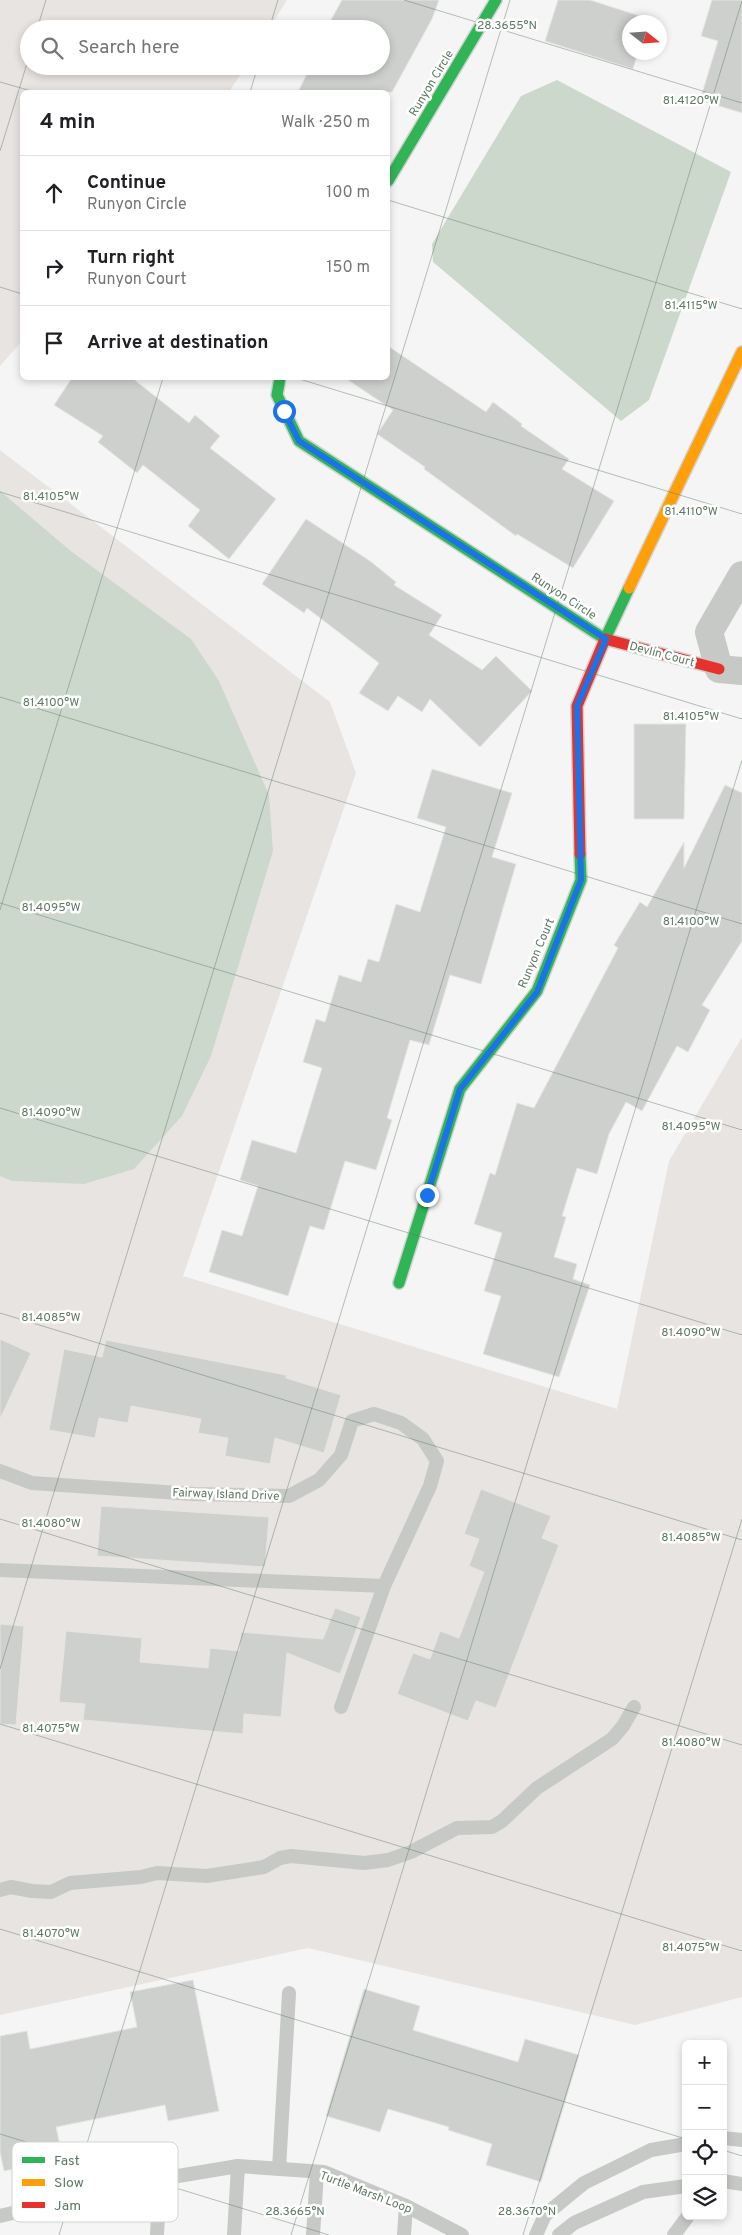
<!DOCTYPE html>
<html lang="en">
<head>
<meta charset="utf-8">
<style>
	body { margin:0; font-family:Overpass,sans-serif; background:#f2f2f2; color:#202124 }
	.controls { position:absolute; right:15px; bottom:15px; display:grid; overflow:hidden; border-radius:8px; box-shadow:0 2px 8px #0003 }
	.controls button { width:45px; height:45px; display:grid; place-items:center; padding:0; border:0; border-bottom:1px solid #e0e0e0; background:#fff; color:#202124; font:25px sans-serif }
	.compass { position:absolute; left:622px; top:15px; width:45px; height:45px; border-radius:50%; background:#fff; box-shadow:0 2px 8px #0003; rotate:107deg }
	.stop { position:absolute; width:15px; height:15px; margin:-11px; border:4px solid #1a73e8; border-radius:50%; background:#fff }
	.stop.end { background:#1a73e8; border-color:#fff; box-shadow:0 1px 5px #0008 }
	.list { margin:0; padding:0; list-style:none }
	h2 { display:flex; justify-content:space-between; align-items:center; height:65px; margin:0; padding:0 20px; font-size:21px }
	h2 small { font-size:16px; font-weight:400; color:#757577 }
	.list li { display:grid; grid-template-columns:32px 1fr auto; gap:15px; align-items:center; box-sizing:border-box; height:75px; padding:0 20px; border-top:1px solid #e0e0e0 }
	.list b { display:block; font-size:19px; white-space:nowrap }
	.list p { margin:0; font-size:16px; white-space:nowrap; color:#757577 }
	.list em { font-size:16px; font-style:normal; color:#757577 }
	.icon { flex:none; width:28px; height:28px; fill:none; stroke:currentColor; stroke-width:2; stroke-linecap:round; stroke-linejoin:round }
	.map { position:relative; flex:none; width:742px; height:2235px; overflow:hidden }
	.search { position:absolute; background:#fff; box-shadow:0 2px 8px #0003; left:20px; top:20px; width:370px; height:55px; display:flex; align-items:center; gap:12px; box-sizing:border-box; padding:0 18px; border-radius:28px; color:#757577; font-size:19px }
	.panel { position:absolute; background:#fff; box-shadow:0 2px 8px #0003; left:20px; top:90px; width:370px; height:290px; border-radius:8px }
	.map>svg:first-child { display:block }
</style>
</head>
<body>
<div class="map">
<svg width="742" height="2235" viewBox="0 0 742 2235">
	<rect width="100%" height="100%" fill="#f6f5f5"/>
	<!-- green -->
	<g fill="#e8e4e2">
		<path d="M 0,0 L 287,0 L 269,29 L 29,29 L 29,66 L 246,66 L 229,92 L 22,92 L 22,341 L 0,366 Z"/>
		<path d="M 0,450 L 330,702 L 356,773 L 183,1276 L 617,1409 L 669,1161 L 742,1037 L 742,1997 L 635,2025 L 308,1948 L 0,2015 Z"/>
	</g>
	<!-- water -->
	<g fill="#cdd8cd">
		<path d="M 557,80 L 731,172 L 649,400 L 621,421 L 433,262 L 432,244 L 521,96 Z"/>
		<path d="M 0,491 L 72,552 L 191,639 L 219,681 L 269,795 L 273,851 L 211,1056 L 182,1116 L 134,1169 L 84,1184 L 12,1181 L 0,1176 Z"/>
	</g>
	<!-- building -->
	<g fill="#ced0ce" stroke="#e6e4e4">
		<path d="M 342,0 L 439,0 L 432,19 L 392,92 L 298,92 L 311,66 L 381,66 L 381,29 L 326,29 Z"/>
		<path d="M 558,0 L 590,0 L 649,19 L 648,22 L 630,22 L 630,52 L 638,52 L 633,69 L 545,41 Z"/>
		<path d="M 712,0 L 742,0 L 742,113 L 700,100 L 718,41 L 701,36 Z"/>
		<path d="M 388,346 L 486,412 L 493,402 L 522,424 L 521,426 L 569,459 L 562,469 L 614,501 L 573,568 L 517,534 L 516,536 L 424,469 L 425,467 L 377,434 L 393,410 L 345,378 L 388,378 Z"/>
		<path d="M 72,378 L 132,378 L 189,423 L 195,415 L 220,436 L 210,448 L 276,499 L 229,559 L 188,526 L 200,510 L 143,465 L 137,473 L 98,442 L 103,436 L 54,405 Z"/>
		<path d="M 306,519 L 370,561 L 396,582 L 394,585 L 442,615 L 429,635 L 482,670 L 496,656 L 532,691 L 480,747 L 430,699 L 422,712 L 398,696 L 388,711 L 359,693 L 379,663 L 307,608 L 304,613 L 262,584 Z"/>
		<path d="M 634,724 L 686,724 L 684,819 L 634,819 Z"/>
		<path d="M 432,769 L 512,793 L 492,857 L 516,864 L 481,984 L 450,975 L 429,1045 L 410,1040 L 387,1118 L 392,1120 L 376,1170 L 345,1161 L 324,1230 L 310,1226 L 288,1296 L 209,1272 L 222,1230 L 242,1236 L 258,1186 L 240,1180 L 252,1140 L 296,1153 L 322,1068 L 303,1062 L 316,1019 L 325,1022 L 339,975 L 361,982 L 368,959 L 379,962 L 396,904 L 420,912 L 446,827 L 417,818 Z"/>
		<path d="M 725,785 L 742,793 L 742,941 L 702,1005 L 710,1010 L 688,1052 L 677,1046 L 642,1111 L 626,1102 L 609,1134 L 597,1174 L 577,1168 L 562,1216 L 566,1217 L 554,1257 L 577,1264 L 573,1279 L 590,1285 L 559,1377 L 483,1354 L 501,1296 L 484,1291 L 502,1233 L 474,1224 L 490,1173 L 495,1175 L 517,1103 L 534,1108 L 618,948 L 614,945 L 640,902 L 647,907 L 684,842 L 684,868 Z"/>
		<path d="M 0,1339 L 31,1353 L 0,1419 Z"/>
		<path d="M 106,1340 L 286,1375 L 286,1378 L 341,1395 L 324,1453 L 275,1438 L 270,1464 L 225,1456 L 228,1438 L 198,1433 L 201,1419 L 131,1406 L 128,1423 L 99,1418 L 95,1438 L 49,1430 L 64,1349 L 102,1357 Z"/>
		<path d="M 481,1489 L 551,1516 L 542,1538 L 559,1545 L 496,1708 L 476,1701 L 468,1721 L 397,1694 L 413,1653 L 430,1659 L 440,1631 L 459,1638 L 484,1572 L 469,1566 L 479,1539 L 464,1534 Z"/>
		<path d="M 101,1506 L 269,1517 L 265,1567 L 97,1556 Z"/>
		<path d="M 335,1608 L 361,1617 L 340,1674 L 287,1653 L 281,1717 L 244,1714 L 243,1734 L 83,1720 L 85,1704 L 59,1702 L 66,1631 L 142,1638 L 140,1662 L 208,1668 L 210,1648 L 239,1651 L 241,1632 L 323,1639 Z"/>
		<path d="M 0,1624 L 24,1626 L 16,1725 L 0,1724 Z"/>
		<path d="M 193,1980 L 219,2111 L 168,2121 L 165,2105 L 56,2127 L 63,2159 L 4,2171 L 0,2152 L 0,2036 L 27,2031 L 30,2049 L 137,2027 L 130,1992 Z"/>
		<path d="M 364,1989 L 420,2006 L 413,2030 L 518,2062 L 525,2039 L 579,2055 L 541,2182 L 486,2165 L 492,2144 L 448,2130 L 449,2127 L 388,2109 L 380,2132 L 326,2116 Z"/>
	</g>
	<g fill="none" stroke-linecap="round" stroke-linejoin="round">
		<!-- fast casing -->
		<g stroke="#d0d2d0" stroke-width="14">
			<g id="fast">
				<path d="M 388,181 L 496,0"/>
				<path d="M 280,378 L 277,395 L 299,441 L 605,639 L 629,588"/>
				<path d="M 399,1283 L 460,1089 L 537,991 L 581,880 L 580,854"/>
			</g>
		</g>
		<!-- slow casing -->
		<g stroke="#d0d2d0" stroke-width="14">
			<path id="slow" d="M 629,588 L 742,352"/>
		</g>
		<!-- jam casing -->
		<g stroke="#d0d2d0" stroke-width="14">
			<path id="jam" d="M 580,854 L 577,706 L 605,639 L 719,669"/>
		</g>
		<!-- lane -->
		<g stroke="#c6c9c6" stroke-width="14">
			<path d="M 0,1471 L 32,1483 L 194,1494 L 289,1496 L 319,1480 L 341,1455 L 352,1421 L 374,1414 L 401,1423 L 423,1439 L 437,1461 L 430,1486 L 384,1586 L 341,1707"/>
			<path d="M 0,1570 L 384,1586"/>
			<path d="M 0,1890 L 11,1887 L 32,1891 L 51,1892 L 70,1883 L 141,1877 L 157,1873 L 207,1876 L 264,1867 L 280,1858 L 291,1856 L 364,1863 L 388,1860 L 411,1852 L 457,1828 L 492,1827 L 502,1821 L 537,1788 L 612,1739 L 623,1726 L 634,1707"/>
			<path d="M 723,2138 L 742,2140"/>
			<path d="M 279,2169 L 289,1993"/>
			<path d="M 723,2181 L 742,2184"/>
			<path d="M 0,2216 L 160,2179 L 238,2166 L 324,2172 L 406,2206 L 462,2235"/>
			<path d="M 157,2235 L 160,2179"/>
			<path d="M 234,2235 L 238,2166"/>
			<path d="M 313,2235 L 317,2172"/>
			<path d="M 404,2235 L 406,2206"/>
			<path d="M 536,2235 L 545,2215 L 584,2183 L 651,2150 L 686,2144"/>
			<path d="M 559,2235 L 574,2223 L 643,2192 L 686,2186"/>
			<path d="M 674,2235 L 688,2216"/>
		</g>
		<!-- street -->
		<path stroke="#c6c9c6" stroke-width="28" d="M 742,575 L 709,632 L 719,669 L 742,671"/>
		<!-- fast -->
		<use href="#fast" stroke="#30b455" stroke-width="11"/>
		<!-- slow -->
		<use href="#slow" stroke="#ff9f0a" stroke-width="11"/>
		<!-- jam -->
		<use href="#jam" stroke="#e5322d" stroke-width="11"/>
	</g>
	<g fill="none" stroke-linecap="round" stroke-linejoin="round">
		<!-- route -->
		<path stroke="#1a73e8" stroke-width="6" d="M 284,411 L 299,441 L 606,639 L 577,706 L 581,880 L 537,992 L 460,1089 L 427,1195"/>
	</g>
	<!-- ticks -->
	<path fill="none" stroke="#5d7963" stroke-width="1" stroke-opacity="0.45" d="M 404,0 L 742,103M 37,29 L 46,0M 269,29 L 278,0M 0,82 L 35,92M 250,92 L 258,66M 0,151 L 29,57M 388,200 L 742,309M 0,287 L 22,294M 296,378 L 742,514M 0,492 L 742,719M 0,697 L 742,924M 0,903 L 742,1130M 0,910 L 163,378M 0,1108 L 742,1335M 0,1313 L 742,1540M 0,1519 L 742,1745M 0,1669 L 510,0M 0,1724 L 742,1951M 0,1929 L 686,2139M 0,2134 L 329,2235M 723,2150 L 742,2156M 59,2235 L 742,1M 291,2235 L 742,760M 523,2235 L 742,1519"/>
	<g text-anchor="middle" stroke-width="5" stroke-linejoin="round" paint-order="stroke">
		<!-- street labels -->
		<g font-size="12" fill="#5d7963" stroke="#fff">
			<text transform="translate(431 83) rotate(-59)" y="4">Runyon Circle</text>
			<text transform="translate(564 596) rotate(33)" y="4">Runyon Circle</text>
			<text transform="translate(662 654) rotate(15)" y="4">Devlin Court</text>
			<text transform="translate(536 953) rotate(-67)" y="4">Runyon Court</text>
			<text transform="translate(226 1494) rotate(2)" y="4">Fairway Island Drive</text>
			<text transform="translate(366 2192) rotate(21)" y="4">Turtle Marsh Loop</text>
		</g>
	</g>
	<!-- legend -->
	<rect x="12" y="2142" width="166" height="80" rx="8" fill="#fff" stroke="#ced7d0" stroke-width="1"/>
	<rect x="22" y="2157" width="23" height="6" fill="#30b455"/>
	<rect x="22" y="2179" width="23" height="7" fill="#ff9f0a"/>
	<rect x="22" y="2202" width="23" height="6" fill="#e5322d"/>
	<g font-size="14" fill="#5d7963">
		<text x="54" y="2165">Fast</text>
		<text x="54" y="2187">Slow</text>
		<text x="54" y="2210">Jam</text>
	</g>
	<g font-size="12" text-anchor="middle" fill="#5d7963" stroke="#fff" stroke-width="5" stroke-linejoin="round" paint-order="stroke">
		<text x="507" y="29">28.3655°N</text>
		<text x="691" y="104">81.4120°W</text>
		<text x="691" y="309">81.4115°W</text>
		<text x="51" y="500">81.4105°W</text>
		<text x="691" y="515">81.4110°W</text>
		<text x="51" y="706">81.4100°W</text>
		<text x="691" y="720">81.4105°W</text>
		<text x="51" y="911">81.4095°W</text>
		<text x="691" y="925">81.4100°W</text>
		<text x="51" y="1116">81.4090°W</text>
		<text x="691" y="1130">81.4095°W</text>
		<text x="51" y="1321">81.4085°W</text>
		<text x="691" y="1336">81.4090°W</text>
		<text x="51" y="1527">81.4080°W</text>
		<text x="691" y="1541">81.4085°W</text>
		<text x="51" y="1732">81.4075°W</text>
		<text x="691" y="1746">81.4080°W</text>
		<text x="51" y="1937">81.4070°W</text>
		<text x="691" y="1951">81.4075°W</text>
		<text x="295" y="2215">28.3665°N</text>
		<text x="527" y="2215">28.3670°N</text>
	</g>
</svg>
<div class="controls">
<button>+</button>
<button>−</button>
<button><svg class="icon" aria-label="locate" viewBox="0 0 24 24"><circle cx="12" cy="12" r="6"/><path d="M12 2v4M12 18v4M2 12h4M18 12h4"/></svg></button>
<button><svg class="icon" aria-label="layers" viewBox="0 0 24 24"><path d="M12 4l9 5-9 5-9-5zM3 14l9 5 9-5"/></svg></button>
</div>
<svg class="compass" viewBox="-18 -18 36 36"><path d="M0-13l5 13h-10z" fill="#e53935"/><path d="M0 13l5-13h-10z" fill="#757577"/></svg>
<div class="stop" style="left:284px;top:411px"></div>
<div class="stop end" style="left:427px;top:1195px"></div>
<div class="search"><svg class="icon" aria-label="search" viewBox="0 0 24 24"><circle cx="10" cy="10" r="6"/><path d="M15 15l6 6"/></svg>Search here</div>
<section class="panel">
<h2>4 min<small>Walk · 250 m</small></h2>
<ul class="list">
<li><svg class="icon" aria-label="ahead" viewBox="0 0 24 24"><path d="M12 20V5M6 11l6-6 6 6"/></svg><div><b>Continue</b><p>Runyon Circle</p></div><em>100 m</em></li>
<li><svg class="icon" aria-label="right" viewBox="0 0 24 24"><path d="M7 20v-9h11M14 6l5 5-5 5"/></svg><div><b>Turn right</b><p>Runyon Court</p></div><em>150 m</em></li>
<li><svg class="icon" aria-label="arrive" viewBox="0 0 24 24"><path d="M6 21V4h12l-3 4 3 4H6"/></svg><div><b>Arrive at destination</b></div></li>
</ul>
</section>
</div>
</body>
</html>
